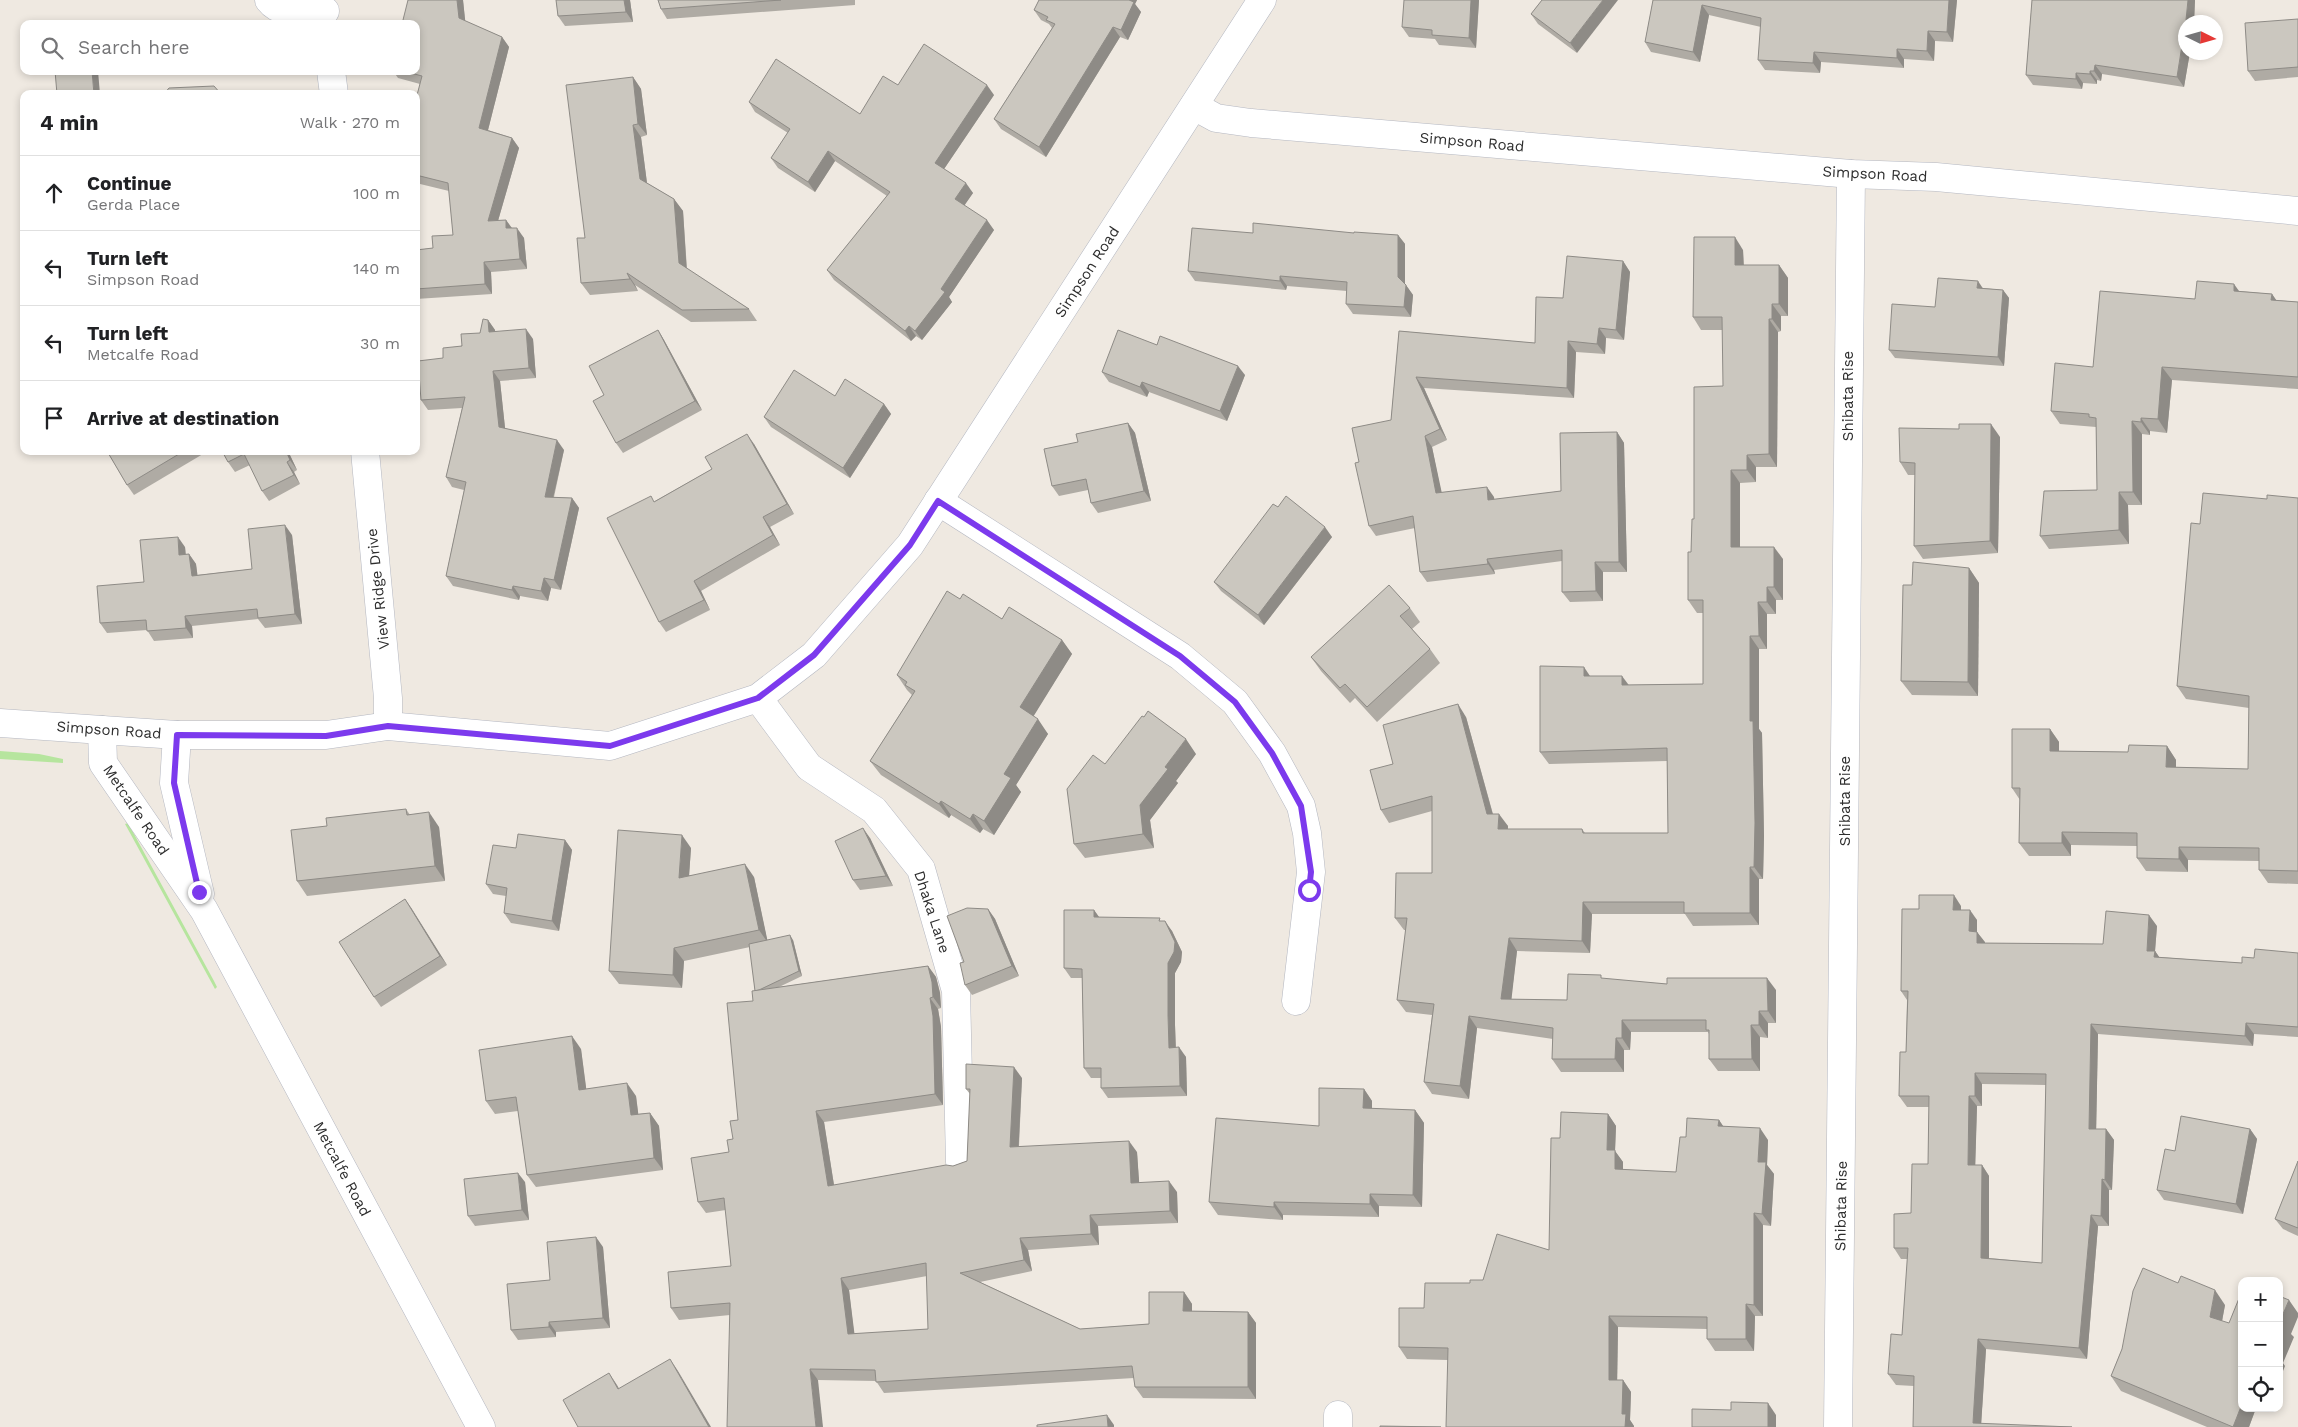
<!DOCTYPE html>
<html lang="en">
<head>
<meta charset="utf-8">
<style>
	body { margin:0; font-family:"Work Sans",sans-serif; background:#f6f6f6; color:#202124 }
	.controls { position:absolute; right:15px; bottom:15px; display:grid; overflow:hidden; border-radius:10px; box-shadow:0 2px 8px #0003 }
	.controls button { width:45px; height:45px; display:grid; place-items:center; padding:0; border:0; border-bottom:1px solid #e0e0e0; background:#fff; color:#202124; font:25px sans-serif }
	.compass { position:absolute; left:2178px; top:15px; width:45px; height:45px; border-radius:50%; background:#fff; box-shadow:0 2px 8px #0003; rotate:95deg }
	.stop { position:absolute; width:15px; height:15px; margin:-11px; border:4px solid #7c3aed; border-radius:50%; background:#fff }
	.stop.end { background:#7c3aed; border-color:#fff; box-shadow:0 1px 5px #0008 }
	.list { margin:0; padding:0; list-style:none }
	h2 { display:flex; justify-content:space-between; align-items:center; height:65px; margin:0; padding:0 20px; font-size:21px }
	h2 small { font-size:16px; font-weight:400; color:#757577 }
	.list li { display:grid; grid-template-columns:32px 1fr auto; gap:15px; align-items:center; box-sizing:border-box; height:75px; padding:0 20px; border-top:1px solid #e0e0e0 }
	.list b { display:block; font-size:19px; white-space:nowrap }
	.list p { margin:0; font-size:16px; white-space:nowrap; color:#757577 }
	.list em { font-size:16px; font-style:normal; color:#757577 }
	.icon { flex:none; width:28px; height:28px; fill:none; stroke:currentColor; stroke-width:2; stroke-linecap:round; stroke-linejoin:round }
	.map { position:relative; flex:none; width:2298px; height:1427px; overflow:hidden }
	.search { position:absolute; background:#fff; box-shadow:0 2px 8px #0003; left:20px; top:20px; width:400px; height:55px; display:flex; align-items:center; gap:12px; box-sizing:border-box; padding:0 18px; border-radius:10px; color:#757577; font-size:19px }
	.panel { position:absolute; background:#fff; box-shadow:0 2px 8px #0003; left:20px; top:90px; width:400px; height:365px; border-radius:10px }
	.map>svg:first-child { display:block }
</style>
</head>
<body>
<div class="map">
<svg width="2298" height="1427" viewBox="0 0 2298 1427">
	<rect width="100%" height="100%" fill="#efe9e1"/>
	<!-- green -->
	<g fill="#b6e59e">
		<path d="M 0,751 L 39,754 L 63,759 L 63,763 L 0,759 Z"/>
		<path d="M 128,823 L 214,981 L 217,987 L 215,989 L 130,833 L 125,824 Z"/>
	</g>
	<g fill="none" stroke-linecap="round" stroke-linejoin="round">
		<!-- street casing -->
		<g stroke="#b4b7c1" stroke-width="29">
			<g id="street">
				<path d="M 269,0 C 281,16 306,11 325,11"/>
				<path d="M 331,71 L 334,94"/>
				<path d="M 1194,106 L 1216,118 L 1251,123 L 1851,174 L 1936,177 L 2298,211"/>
				<path d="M 365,451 L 388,698 L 388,726"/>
				<path d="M 938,501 L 1180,656 L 1235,702 L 1272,753 L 1301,806 L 1307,833 L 1311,872 L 1296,1001"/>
				<path d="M 758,698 L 809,767 L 874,810 L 921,869 L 956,991 L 960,1162"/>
				<path d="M 102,730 L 177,735 L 326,735 L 388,726 L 610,746 L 758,698 L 814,655 L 910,545 L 1262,0"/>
				<path d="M 1338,1427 L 1338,1415"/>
				<path d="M 1838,1427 L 1851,174"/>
			</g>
		</g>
		<!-- secondary casing -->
		<g stroke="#b4b7c1" stroke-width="29">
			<g id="secondary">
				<path d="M 0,723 L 102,730 L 103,763 L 204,910 L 481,1427"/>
				<path d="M 177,735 L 174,783 L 200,894"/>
			</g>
		</g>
		<!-- street -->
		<use href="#street" stroke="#fff" stroke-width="28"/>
		<!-- secondary -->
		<use href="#secondary" stroke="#fff" stroke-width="28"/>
	</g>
	<!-- wall -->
	<g fill="#afaba4" fill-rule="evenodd">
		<path d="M 408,0 L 463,0 L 465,21 L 502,37 L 509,47 L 488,130 L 512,138 L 519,148 L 498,221 L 506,220 L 512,228 L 524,238 L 527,269 L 491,272 L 492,294 L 416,299 L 416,250 L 433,248 L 453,235 L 449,191 L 416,183 L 416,99 L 420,84 L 398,78 L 393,71 L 416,71 Z"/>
		<path d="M 556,0 L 630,0 L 633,22 L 565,26 L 558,16 Z"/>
		<path d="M 658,0 L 855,0 L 855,5 L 667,19 L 661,9 Z"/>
		<path d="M 1039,0 L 1137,0 L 1135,4 L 1141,12 L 1128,40 L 1120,37 L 1046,157 L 1001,129 L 994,119 L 1052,28 L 1049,24 L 1041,20 L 1034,10 Z"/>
		<path d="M 1479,0 L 1476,48 L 1439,45 L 1435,39 L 1409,37 L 1402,27 Z"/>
		<path d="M 1542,0 L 1577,53 L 1538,24 L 1531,14 Z"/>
		<path d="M 1653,0 L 1957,0 L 1953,42 L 1935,41 L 1934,61 L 1904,59 L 1904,68 L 1821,62 L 1820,73 L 1765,70 L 1758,60 L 1761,27 L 1709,15 L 1700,62 L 1651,52 L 1645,42 Z"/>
		<path d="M 2032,0 L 2195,0 L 2194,22 L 2186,22 L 2186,52 L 2190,52 L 2184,87 L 2102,74 L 2101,81 L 2097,80 L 2097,84 L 2083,83 L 2082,89 L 2033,85 L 2026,75 Z"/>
		<path d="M 2298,19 L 2298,77 L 2255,81 L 2248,71 Z"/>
		<path d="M 633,77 L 641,89 L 647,135 L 641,137 L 647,183 L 674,199 L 683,211 L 687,269 L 749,309 L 757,321 L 691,322 L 635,285 L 638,291 L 590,295 L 581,283 L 585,238 Z"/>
		<path d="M 898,85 L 994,95 L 944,169 L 973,193 L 964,205 L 994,230 L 949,297 L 952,302 L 922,340 L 916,336 L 911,341 L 834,280 L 827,270 L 887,196 L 835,161 L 815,192 L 778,168 L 771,158 L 788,133 L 755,112 L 749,102 L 860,114 Z"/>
		<path d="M 1253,233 L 1354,233 L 1398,235 L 1405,244 L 1405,284 L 1413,295 L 1411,317 L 1353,314 L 1346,304 L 1347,291 L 1287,286 L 1286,290 L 1195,281 L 1188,271 Z"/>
		<path d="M 1743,250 L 1744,265 L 1779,265 L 1788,278 L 1788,316 L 1781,316 L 1781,331 L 1778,332 L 1777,467 L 1756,467 L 1756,482 L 1740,483 L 1740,547 L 1783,559 L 1783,600 L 1776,600 L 1776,614 L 1767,614 L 1767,649 L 1759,649 L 1759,729 L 1762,733 L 1764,836 L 1763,879 L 1759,879 L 1759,925 L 1693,926 L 1685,914 L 1592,914 L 1590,953 L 1517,951 L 1511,999 L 1567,1000 L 1603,979 L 1667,984 L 1776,990 L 1776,1023 L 1768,1023 L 1768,1038 L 1760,1037 L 1760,1071 L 1718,1071 L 1709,1059 L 1709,1034 L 1708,1032 L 1631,1032 L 1630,1050 L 1624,1050 L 1624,1072 L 1561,1072 L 1552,1059 L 1553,1039 L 1477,1028 L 1469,1099 L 1432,1094 L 1424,1082 L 1432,1015 L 1406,1012 L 1397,1000 L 1406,930 L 1404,930 L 1395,918 L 1432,873 L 1432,811 L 1389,823 L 1381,810 L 1393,764 L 1466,717 L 1493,814 L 1508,826 L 1508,829 L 1582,829 L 1585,833 L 1668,833 L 1667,761 L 1549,764 L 1540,752 L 1590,676 L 1628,685 L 1703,684 L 1703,613 L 1697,613 L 1688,600 L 1691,552 L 1694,519 L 1723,386 L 1723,330 L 1701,330 L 1693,317 Z"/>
		<path d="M 1623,261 L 1630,272 L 1624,340 L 1606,338 L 1605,354 L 1576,352 L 1574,398 L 1424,388 L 1447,440 L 1432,447 L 1441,492 L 1494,497 L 1494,500 L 1561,491 L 1617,432 L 1624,443 L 1627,572 L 1603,572 L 1603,601 L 1570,602 L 1562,592 L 1562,561 L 1494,570 L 1495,574 L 1427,582 L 1420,572 L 1415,528 L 1376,536 L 1369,526 L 1359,462 L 1391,420 L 1399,331 L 1535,343 L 1563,298 Z"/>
		<path d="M 1983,288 L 2003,290 L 2009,298 L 2004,366 L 1895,358 L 1889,350 L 1935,307 Z"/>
		<path d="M 2239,291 L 2272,294 L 2276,300 L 2298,302 L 2298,389 L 2172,380 L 2167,433 L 2150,431 L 2150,435 L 2142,434 L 2142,505 L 2128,505 L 2129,544 L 2049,549 L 2040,536 L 2097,490 L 2096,428 L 2096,427 L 2060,424 L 2051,411 L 2093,367 L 2195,299 Z"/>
		<path d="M 488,320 L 495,330 L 495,331 L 533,339 L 536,378 L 500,381 L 505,428 L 564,450 L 554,497 L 572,498 L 579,508 L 561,590 L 551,588 L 548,601 L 520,596 L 519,600 L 453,586 L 446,576 L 464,490 L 452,487 L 446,477 L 462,408 L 428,410 L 421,400 L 443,358 L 480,333 Z"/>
		<path d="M 658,330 L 664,340 L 702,410 L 623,453 L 616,443 L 604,395 Z"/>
		<path d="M 1157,345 L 1245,375 L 1227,421 L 1149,392 L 1147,397 L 1109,382 L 1102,372 Z"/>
		<path d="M 835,396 L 884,404 L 891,414 L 850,478 L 771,427 L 764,417 Z"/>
		<path d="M 1128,423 L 1135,433 L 1151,501 L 1098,513 L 1091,503 L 1088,490 L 1059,496 L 1052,486 L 1078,442 Z"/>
		<path d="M 2000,437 L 1998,553 L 1923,559 L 1914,546 L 1915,475 L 1908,475 L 1900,462 Z"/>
		<path d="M 754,444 L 794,514 L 770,527 L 780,545 L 701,591 L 710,610 L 666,632 L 659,622 L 655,501 L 712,469 Z"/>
		<path d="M 107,451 L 208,451 L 134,495 L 127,485 Z"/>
		<path d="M 222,451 L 288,451 L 297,470 L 294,472 L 300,484 L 269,501 L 262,491 L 250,465 L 235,472 L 228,462 Z"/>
		<path d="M 2298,498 L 2298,884 L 2268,883 L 2259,870 L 2259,861 L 2188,860 L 2188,872 L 2146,871 L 2137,858 L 2137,846 L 2071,845 L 2071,856 L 2029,856 L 2019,843 L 2020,800 L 2012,788 L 2050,729 L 2059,742 L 2059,751 L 2128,752 L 2167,746 L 2176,760 L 2176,767 L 2248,769 L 2249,708 L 2186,699 L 2177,686 L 2200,524 L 2267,499 Z"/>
		<path d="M 1278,507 L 1332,537 L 1264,625 L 1221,591 L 1214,582 Z"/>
		<path d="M 292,535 L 302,624 L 265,628 L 258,619 L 192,626 L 193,638 L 154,641 L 147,630 L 107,633 L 100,623 L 144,582 L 185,547 L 186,554 L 189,554 L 196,564 L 197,575 L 252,569 Z"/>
		<path d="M 1969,568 L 1979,583 L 1978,696 L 1912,695 L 1901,681 L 1912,585 Z"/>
		<path d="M 960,599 L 1002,619 L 1062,640 L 1072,654 L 1033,716 L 1048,734 L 1016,785 L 1021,792 L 994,835 L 983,829 L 980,833 L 951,815 L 949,818 L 881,775 L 870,761 L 912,695 L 907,690 L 897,675 Z"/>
		<path d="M 1410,608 L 1420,622 L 1412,629 L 1430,649 L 1440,663 L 1377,722 L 1355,698 L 1350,703 L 1321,671 L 1311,657 Z"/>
		<path d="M 1196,754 L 1176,781 L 1178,783 L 1150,820 L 1154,848 L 1085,858 L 1074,844 L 1105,764 Z"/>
		<path d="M 406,809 L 410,815 L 439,827 L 445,881 L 307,896 L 297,881 L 327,826 Z"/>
		<path d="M 870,838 L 893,886 L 860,890 L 853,880 Z"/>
		<path d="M 565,840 L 572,850 L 559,931 L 511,923 L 504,913 L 506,896 L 493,894 L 486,884 L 516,848 Z"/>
		<path d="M 691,848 L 689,875 L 754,877 L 767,940 L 793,940 L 802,976 L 779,987 L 928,966 L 936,977 L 940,993 L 941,1008 L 938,1009 L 941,1027 L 943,1105 L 824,1122 L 834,1185 L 953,1166 L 967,1161 L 970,1094 L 966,1089 L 1022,1078 L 1019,1146 L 1137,1152 L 1139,1183 L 1177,1192 L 1178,1223 L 1098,1226 L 1099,1245 L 1028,1250 L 1032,1271 L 980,1282 L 1080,1329 L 1149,1324 L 1184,1292 L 1192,1304 L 1192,1311 L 1248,1312 L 1256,1323 L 1256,1399 L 1143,1398 L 1135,1387 L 1134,1378 L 884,1393 L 876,1381 L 818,1380 L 730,1315 L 679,1320 L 671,1308 L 731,1266 L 726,1210 L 706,1213 L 698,1202 L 729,1152 L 738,1120 L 753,1001 L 755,991 L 750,947 L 684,961 L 682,988 L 619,984 L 609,971 ZM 927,1276 L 928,1329 L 854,1334 L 849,1290 Z"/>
		<path d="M 405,899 L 447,965 L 381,1007 L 374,997 Z"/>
		<path d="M 1961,906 L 1961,910 L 1977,920 L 1977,932 L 1985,943 L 2103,944 L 2157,926 L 2155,951 L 2159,957 L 2242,963 L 2254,958 L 2298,953 L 2298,1037 L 2254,1034 L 2253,1046 L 2098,1034 L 2096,1129 L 2106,1129 L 2114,1140 L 2112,1190 L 2109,1190 L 2109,1226 L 2098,1226 L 2087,1359 L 1986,1349 L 1981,1424 L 1913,1427 L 1914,1386 L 1896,1385 L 1888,1374 L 1902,1335 L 1908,1259 L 1901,1259 L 1894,1248 L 1911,1213 L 1928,1164 L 1929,1107 L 1907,1107 L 1899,1096 L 1906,1052 L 1907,1000 L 1901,991 L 1919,909 ZM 1982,1084 L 2046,1085 L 2042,1263 L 1989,1258 L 1989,1176 L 1982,1165 L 1975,1165 L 1977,1106 L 1982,1106 Z"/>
		<path d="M 988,909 L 995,919 L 1019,976 L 972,995 L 965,985 L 964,962 Z"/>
		<path d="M 1094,910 L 1099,917 L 1161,921 L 1172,931 L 1182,952 L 1181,962 L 1175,973 L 1175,1025 L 1176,1048 L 1186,1057 L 1187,1096 L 1108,1098 L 1101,1088 L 1101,1078 L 1091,1078 L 1084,1068 L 1082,978 L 1071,978 L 1064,968 Z"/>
		<path d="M 581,1049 L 586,1089 L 636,1096 L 638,1114 L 650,1113 L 659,1126 L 663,1170 L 536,1187 L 527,1175 L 518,1111 L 495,1114 L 486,1101 Z"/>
		<path d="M 1364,1089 L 1372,1101 L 1372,1109 L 1415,1110 L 1424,1123 L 1422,1207 L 1379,1206 L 1379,1217 L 1283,1215 L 1283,1220 L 1218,1215 L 1209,1202 L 1319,1126 Z"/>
		<path d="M 1608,1114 L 1616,1126 L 1615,1151 L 1623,1162 L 1623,1170 L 1676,1172 L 1686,1137 L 1719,1120 L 1723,1126 L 1768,1140 L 1767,1165 L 1774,1174 L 1771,1226 L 1763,1225 L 1763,1316 L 1755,1316 L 1754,1351 L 1715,1351 L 1707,1339 L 1707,1329 L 1618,1327 L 1617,1380 L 1623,1380 L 1631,1392 L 1630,1420 L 1634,1426 L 1448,1360 L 1407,1359 L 1399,1347 L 1424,1308 L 1470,1283 L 1483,1280 L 1549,1250 L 1560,1138 Z"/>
		<path d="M 2250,1129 L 2257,1139 L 2243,1214 L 2164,1200 L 2157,1190 L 2175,1151 Z"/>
		<path d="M 2298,1161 L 2298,1236 L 2283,1229 L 2275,1219 Z"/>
		<path d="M 525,1182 L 529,1220 L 475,1226 L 468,1216 Z"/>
		<path d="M 603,1247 L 610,1328 L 556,1332 L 556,1337 L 518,1340 L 511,1330 L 550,1280 Z"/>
		<path d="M 2225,1305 L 2222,1321 L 2242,1408 L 2256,1408 L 2249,1427 L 2207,1427 L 2121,1391 L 2111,1376 L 2122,1349 Z"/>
	</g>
	<!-- shaded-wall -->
	<g fill="#8e8b86">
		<path d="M 457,0 L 463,0 L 466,28 L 459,18 Z"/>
		<path d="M 624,0 L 630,0 L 633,22 L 626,12 Z"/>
		<path d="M 1127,0 L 1137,0 L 1135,4 L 1141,12 L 1128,40 L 1121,30 Z"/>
		<path d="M 1471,0 L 1479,0 L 1476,48 L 1469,38 Z"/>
		<path d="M 1603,0 L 1618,0 L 1577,53 L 1570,43 Z"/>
		<path d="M 1949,0 L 1957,0 L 1953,42 L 1947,32 Z"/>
		<path d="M 2188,0 L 2195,0 L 2194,22 L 2186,22 Z"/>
		<path d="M 1702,5 L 1709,15 L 1700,62 L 1693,52 Z"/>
		<path d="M 2186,25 L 2186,52 L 2190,52 L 2184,87 L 2177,77 Z"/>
		<path d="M 1113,27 L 1120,37 L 1046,157 L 1039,147 Z"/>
		<path d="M 1928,31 L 1935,41 L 1934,61 L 1927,51 Z"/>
		<path d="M 502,37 L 509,47 L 486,138 L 479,128 Z"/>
		<path d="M 1897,49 L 1904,59 L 1904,68 L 1897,58 Z"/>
		<path d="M 1814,52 L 1821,62 L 1820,73 L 1813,63 Z"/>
		<path d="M 2095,65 L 2102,74 L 2101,81 L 2094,71 Z"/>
		<path d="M 92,71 L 98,71 L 100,94 L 94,94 Z"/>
		<path d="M 2090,71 L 2097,80 L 2097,84 L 2090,74 Z"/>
		<path d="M 2076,73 L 2083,83 L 2082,89 L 2076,79 Z"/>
		<path d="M 633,77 L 641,89 L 647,135 L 638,124 Z"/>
		<path d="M 987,85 L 994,95 L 942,172 L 935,163 Z"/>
		<path d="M 633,125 L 641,137 L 648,191 L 640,179 Z"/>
		<path d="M 512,138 L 519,148 L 495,231 L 488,221 Z"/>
		<path d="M 828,151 L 835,161 L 815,192 L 808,182 Z"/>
		<path d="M 966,183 L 973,193 L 962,209 L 955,199 Z"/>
		<path d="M 674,199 L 683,211 L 687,275 L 679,263 Z"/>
		<path d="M 506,220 L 513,230 L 506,228 Z"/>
		<path d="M 987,220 L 994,230 L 949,297 L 952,302 L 922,340 L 915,331 L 941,289 Z"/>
		<path d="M 517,228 L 524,238 L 527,269 L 520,259 Z"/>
		<path d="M 1398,235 L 1405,244 L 1405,287 L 1398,277 Z"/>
		<path d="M 1735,237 L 1743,250 L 1744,278 L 1735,265 Z"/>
		<path d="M 1623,261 L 1630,272 L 1624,340 L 1616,330 Z"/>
		<path d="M 484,262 L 491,272 L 492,294 L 485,284 Z"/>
		<path d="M 1779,265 L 1788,278 L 1788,316 L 1779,304 Z"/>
		<path d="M 627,273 L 635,285 L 638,291 L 630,279 Z"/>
		<path d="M 1280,276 L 1287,286 L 1286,290 L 1280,281 Z"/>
		<path d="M 1978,281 L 1984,290 L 1977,288 Z"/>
		<path d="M 2234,284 L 2244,298 L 2234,291 Z"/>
		<path d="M 1406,285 L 1413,295 L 1411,317 L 1404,307 Z"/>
		<path d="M 2003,290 L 2009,298 L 2004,366 L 1998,357 Z"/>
		<path d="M 2272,294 L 2281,307 L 2271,300 Z"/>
		<path d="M 1772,304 L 1781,316 L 1781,331 L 1772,319 Z"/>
		<path d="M 1769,319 L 1778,332 L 1777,467 L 1769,454 Z"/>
		<path d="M 488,320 L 495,330 L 496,342 L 489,332 Z"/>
		<path d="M 909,326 L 916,336 L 911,341 L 905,331 Z"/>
		<path d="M 1599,328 L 1606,338 L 1605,354 L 1597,344 Z"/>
		<path d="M 526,329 L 533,339 L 536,378 L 529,368 Z"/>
		<path d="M 658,330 L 664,340 L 702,410 L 695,401 Z"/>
		<path d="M 1568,341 L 1576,352 L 1574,398 L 1567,388 Z"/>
		<path d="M 1238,366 L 1245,375 L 1227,421 L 1220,411 Z"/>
		<path d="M 2162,367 L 2172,380 L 2167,433 L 2158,419 Z"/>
		<path d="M 493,371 L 500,381 L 506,437 L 499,427 Z"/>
		<path d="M 1416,377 L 1424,388 L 1447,440 L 1440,429 Z"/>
		<path d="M 1142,382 L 1149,392 L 1147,397 L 1140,387 Z"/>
		<path d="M 884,404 L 891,414 L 850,478 L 843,468 Z"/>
		<path d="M 2141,418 L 2150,431 L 2150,435 L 2141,422 Z"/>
		<path d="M 2132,421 L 2142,434 L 2142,505 L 2133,492 Z"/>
		<path d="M 1128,423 L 1135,433 L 1151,501 L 1144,491 Z"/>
		<path d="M 1991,424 L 2000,437 L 1998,553 L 1990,541 Z"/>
		<path d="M 1617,432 L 1624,443 L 1627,572 L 1619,562 Z"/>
		<path d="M 747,434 L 754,444 L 794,514 L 787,504 Z"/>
		<path d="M 1425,436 L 1432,447 L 1444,503 L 1436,493 Z"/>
		<path d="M 557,440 L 564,450 L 551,507 L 545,497 Z"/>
		<path d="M 286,451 L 288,451 L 297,470 L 290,460 Z"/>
		<path d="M 1747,455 L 1756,467 L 1756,482 L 1747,470 Z"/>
		<path d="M 287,462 L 294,472 L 300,484 L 294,475 Z"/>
		<path d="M 1731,470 L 1740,483 L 1740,560 L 1731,547 Z"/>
		<path d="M 1487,487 L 1494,497 L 1496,511 L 1488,500 Z"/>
		<path d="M 2119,492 L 2128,505 L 2129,544 L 2119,530 Z"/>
		<path d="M 572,498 L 579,508 L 561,590 L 554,580 Z"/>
		<path d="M 763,517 L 770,527 L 780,545 L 773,535 Z"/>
		<path d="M 285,525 L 292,535 L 302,624 L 295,614 Z"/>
		<path d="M 1325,527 L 1332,537 L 1264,625 L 1258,615 Z"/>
		<path d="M 178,537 L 185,547 L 186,565 L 179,555 Z"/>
		<path d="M 1774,547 L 1783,559 L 1783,600 L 1774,587 Z"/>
		<path d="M 189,554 L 196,564 L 199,586 L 192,576 Z"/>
		<path d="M 1487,559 L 1494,570 L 1495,574 L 1488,564 Z"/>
		<path d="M 1595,562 L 1603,572 L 1603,601 L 1596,591 Z"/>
		<path d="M 1969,568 L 1979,583 L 1978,696 L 1968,682 Z"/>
		<path d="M 544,578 L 551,588 L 548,601 L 541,591 Z"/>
		<path d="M 694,581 L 701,591 L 710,610 L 704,600 Z"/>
		<path d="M 513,586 L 520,596 L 519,600 L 512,590 Z"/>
		<path d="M 1767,587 L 1776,600 L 1776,614 L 1767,602 Z"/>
		<path d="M 1758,602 L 1767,614 L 1767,649 L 1759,636 Z"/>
		<path d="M 185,616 L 192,626 L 193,638 L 186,628 Z"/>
		<path d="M 1750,636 L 1759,649 L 1759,729 L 1762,733 L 1764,836 L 1763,879 L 1754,867 L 1750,721 Z"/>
		<path d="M 1062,640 L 1072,654 L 1030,722 L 1020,707 Z"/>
		<path d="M 1584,667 L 1592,679 L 1584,676 Z"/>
		<path d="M 1622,676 L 1631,688 L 1622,685 Z"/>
		<path d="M 1458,704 L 1466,717 L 1496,826 L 1487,814 Z"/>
		<path d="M 1038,719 L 1048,734 L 1016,785 L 1021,792 L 994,835 L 984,821 L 1004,774 Z"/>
		<path d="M 2050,729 L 2059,742 L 2059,764 L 2050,751 Z"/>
		<path d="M 1186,739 L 1196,754 L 1176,781 L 1178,783 L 1150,820 L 1154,848 L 1143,834 L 1140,805 L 1165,767 Z"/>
		<path d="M 2167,746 L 2176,760 L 2176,780 L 2166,767 Z"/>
		<path d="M 941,801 L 951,815 L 949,818 L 939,804 Z"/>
		<path d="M 429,812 L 439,827 L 445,881 L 435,866 Z"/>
		<path d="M 973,814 L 983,829 L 980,833 L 970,819 Z"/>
		<path d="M 1499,814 L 1508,826 L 1507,841 L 1498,829 Z"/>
		<path d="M 863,828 L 870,838 L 893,886 L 886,876 Z"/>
		<path d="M 2062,832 L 2071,845 L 2071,856 L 2062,843 Z"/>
		<path d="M 682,835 L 691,848 L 688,891 L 679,878 Z"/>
		<path d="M 565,840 L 572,850 L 559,931 L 552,921 Z"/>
		<path d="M 2179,847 L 2188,860 L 2188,872 L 2179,859 Z"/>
		<path d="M 745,864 L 754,877 L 768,943 L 759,930 Z"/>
		<path d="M 1750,867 L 1759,879 L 1759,925 L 1750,913 Z"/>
		<path d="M 1954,895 L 1961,906 L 1961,920 L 1953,910 Z"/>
		<path d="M 405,899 L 412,909 L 447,965 L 440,956 Z"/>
		<path d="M 1583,902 L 1592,914 L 1590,953 L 1582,941 Z"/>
		<path d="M 988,909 L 995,919 L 1019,976 L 1012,966 Z"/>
		<path d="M 1094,910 L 1101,920 L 1094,917 Z"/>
		<path d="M 1970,910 L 1977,920 L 1977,942 L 1969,931 Z"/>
		<path d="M 2149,915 L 2157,926 L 2155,951 L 2162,961 L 2162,968 L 2147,951 Z"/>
		<path d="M 1165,921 L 1172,931 L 1182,952 L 1181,962 L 1175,973 L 1175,1025 L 1176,1058 L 1169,1048 L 1168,1015 Z"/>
		<path d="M 1977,932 L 1985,942 L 1985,954 L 1977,943 Z"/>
		<path d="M 790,935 L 793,940 L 802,976 L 799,971 Z"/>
		<path d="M 1509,938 L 1517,951 L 1510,1012 L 1501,999 Z"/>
		<path d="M 674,948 L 684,961 L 682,988 L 673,975 Z"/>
		<path d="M 928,966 L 936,977 L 940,993 L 941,1008 L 933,997 Z"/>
		<path d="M 1767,978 L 1776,990 L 1776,1023 L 1768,1011 Z"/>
		<path d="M 930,998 L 938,1009 L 941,1027 L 943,1105 L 935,1094 Z"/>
		<path d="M 1759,1011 L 1768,1023 L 1768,1038 L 1759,1025 Z"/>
		<path d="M 1469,1016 L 1477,1028 L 1469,1099 L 1460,1086 Z"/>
		<path d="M 1622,1020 L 1631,1032 L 1630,1050 L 1622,1038 Z"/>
		<path d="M 2246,1023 L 2254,1034 L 2253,1046 L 2245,1036 Z"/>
		<path d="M 2091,1024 L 2098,1034 L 2096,1139 L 2089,1129 Z"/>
		<path d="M 1751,1025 L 1760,1037 L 1760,1071 L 1752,1059 Z"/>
		<path d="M 572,1036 L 581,1049 L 588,1102 L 579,1090 Z"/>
		<path d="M 1616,1038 L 1624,1050 L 1624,1072 L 1615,1059 Z"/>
		<path d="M 1179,1047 L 1186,1057 L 1187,1096 L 1180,1086 Z"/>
		<path d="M 1014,1067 L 1022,1078 L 1018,1158 L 1010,1147 Z"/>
		<path d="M 1975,1073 L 1982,1084 L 1982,1106 L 1975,1096 Z"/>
		<path d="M 627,1083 L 636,1096 L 640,1127 L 631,1115 Z"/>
		<path d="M 1364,1089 L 1372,1101 L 1372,1121 L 1363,1108 Z"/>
		<path d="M 1969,1096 L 1977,1106 L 1975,1175 L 1968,1165 Z"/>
		<path d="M 1415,1110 L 1424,1123 L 1422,1207 L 1413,1195 Z"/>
		<path d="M 816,1111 L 824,1122 L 836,1198 L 828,1186 Z"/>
		<path d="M 650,1113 L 659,1126 L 663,1170 L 654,1158 Z"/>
		<path d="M 1608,1114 L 1616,1126 L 1615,1151 L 1623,1162 L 1623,1181 L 1615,1169 L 1607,1150 Z"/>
		<path d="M 1719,1120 L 1727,1132 L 1718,1126 Z"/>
		<path d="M 1760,1128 L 1768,1140 L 1767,1165 L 1774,1174 L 1771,1226 L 1762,1214 L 1758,1162 Z"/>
		<path d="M 2106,1129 L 2114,1140 L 2112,1190 L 2105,1180 Z"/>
		<path d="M 2250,1129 L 2257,1139 L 2243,1214 L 2236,1204 Z"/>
		<path d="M 1129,1141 L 1137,1152 L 1140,1194 L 1131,1183 Z"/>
		<path d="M 1982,1165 L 1989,1176 L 1989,1269 L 1981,1258 Z"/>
		<path d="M 518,1173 L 525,1182 L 529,1220 L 522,1210 Z"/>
		<path d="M 2102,1179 L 2109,1190 L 2109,1226 L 2101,1216 Z"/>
		<path d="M 1169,1181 L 1177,1192 L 1178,1223 L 1170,1211 Z"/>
		<path d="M 1370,1194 L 1379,1206 L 1379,1217 L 1370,1204 Z"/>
		<path d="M 1274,1202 L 1283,1215 L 1283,1220 L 1274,1207 Z"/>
		<path d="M 1754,1213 L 1763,1225 L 1763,1316 L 1754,1305 Z"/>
		<path d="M 1090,1215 L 1098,1226 L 1099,1245 L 1091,1234 Z"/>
		<path d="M 2091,1215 L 2098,1226 L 2087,1359 L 2079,1348 Z"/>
		<path d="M 596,1237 L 603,1247 L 610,1328 L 603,1318 Z"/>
		<path d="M 1020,1238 L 1028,1250 L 1032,1271 L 1024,1260 Z"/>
		<path d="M 841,1278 L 849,1290 L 856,1346 L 848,1334 Z"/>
		<path d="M 2215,1290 L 2225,1305 L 2220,1332 L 2210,1317 Z"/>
		<path d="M 1184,1292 L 1192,1304 L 1192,1323 L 1183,1311 Z"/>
		<path d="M 2289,1300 L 2298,1313 L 2298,1317 L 2291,1334 L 2294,1337 L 2283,1363 L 2285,1366 L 2279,1381 L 2279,1333 L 2280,1321 Z"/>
		<path d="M 1746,1304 L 1755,1316 L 1754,1351 L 1746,1339 Z"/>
		<path d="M 1248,1312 L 1256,1323 L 1256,1399 L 1248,1387 Z"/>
		<path d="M 1609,1316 L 1618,1327 L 1617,1392 L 1609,1380 Z"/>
		<path d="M 549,1322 L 556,1332 L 556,1337 L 549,1327 Z"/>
		<path d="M 1978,1339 L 1986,1349 L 1981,1427 L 1973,1423 Z"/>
		<path d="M 670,1359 L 678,1371 L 711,1427 L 709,1427 Z"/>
		<path d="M 810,1369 L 818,1380 L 823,1427 L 816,1427 Z"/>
		<path d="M 609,1373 L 617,1385 L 626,1401 L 618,1389 Z"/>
		<path d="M 1623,1380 L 1631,1392 L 1630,1420 L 1634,1426 L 1634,1427 L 1625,1427 L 1622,1414 Z"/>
		<path d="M 1768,1403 L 1776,1415 L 1776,1427 L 1768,1427 Z"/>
		<path d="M 2242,1404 L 2242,1408 L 2256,1408 L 2249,1427 L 2233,1427 Z"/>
		<path d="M 1107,1415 L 1114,1425 L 1114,1427 L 1108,1427 Z"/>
	</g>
	<!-- building -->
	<g fill="#cbc7bf" stroke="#8e8b86" fill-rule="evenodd">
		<path d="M 408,0 L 457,0 L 459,18 L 502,37 L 479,128 L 512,138 L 488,221 L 506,220 L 506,228 L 517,228 L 520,259 L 484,262 L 485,284 L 416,289 L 416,250 L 433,248 L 432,236 L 453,235 L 448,183 L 416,175 L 416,99 L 422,76 L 403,71 L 416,71 L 416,24 L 402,24 Z"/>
		<path d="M 556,0 L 624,0 L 626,12 L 558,16 Z"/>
		<path d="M 658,0 L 781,0 L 661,9 Z"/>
		<path d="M 1039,0 L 1129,0 L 1134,2 L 1121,30 L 1113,27 L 1039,147 L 994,119 L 1055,24 L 1046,20 L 1048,17 L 1034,10 Z"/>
		<path d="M 1404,0 L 1471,0 L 1469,38 L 1432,35 L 1432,30 L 1402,27 Z"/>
		<path d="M 1542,0 L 1603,0 L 1570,43 L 1531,14 Z"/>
		<path d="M 1653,0 L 1949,0 L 1947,32 L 1928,31 L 1927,51 L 1897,49 L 1897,58 L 1814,52 L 1813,63 L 1758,60 L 1761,18 L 1702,5 L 1693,52 L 1645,42 Z"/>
		<path d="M 2032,0 L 2188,0 L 2186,20 L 2177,77 L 2095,65 L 2094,71 L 2090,71 L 2090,74 L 2076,73 L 2076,79 L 2026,75 Z"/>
		<path d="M 2298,19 L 2298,67 L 2248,71 L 2245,23 Z"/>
		<path d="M 924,44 L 987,85 L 935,163 L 966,183 L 955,199 L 987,220 L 941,289 L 945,292 L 915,331 L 909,326 L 905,331 L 827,270 L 890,192 L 828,151 L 808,182 L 771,158 L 790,129 L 749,102 L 776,59 L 860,114 L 883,76 L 898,85 Z"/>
		<path d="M 55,71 L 92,71 L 94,94 L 57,94 Z"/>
		<path d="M 633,77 L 638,124 L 633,125 L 640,179 L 674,199 L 679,263 L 749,309 L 682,310 L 627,273 L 630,279 L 581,283 L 577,238 L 585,238 L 566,85 Z"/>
		<path d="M 214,86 L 221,94 L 164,94 L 169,88 Z"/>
		<path d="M 1253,223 L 1354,233 L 1354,232 L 1398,235 L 1398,277 L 1406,285 L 1404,307 L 1346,304 L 1347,282 L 1280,276 L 1280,281 L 1188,271 L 1192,228 L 1253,233 Z"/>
		<path d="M 1694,237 L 1735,237 L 1735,265 L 1779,265 L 1779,304 L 1772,304 L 1772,319 L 1769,319 L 1769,454 L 1747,455 L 1747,470 L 1731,470 L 1731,547 L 1774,547 L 1774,587 L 1767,587 L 1767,602 L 1758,602 L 1759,636 L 1750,636 L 1750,721 L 1753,721 L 1755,823 L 1754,867 L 1750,867 L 1750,913 L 1684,913 L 1684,902 L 1583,902 L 1582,941 L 1509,938 L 1501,999 L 1567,1000 L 1568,974 L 1601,975 L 1601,978 L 1667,984 L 1667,978 L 1767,978 L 1768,1011 L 1759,1011 L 1759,1025 L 1751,1025 L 1752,1059 L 1709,1059 L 1709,1030 L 1706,1030 L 1706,1020 L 1622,1020 L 1622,1038 L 1616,1038 L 1615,1059 L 1552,1059 L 1553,1028 L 1469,1016 L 1460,1086 L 1424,1082 L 1434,1004 L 1397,1000 L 1407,918 L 1395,918 L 1396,873 L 1432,873 L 1432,796 L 1381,810 L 1370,770 L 1393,764 L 1383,725 L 1458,704 L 1487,814 L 1499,814 L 1498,829 L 1582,829 L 1583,833 L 1668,833 L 1667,748 L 1540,752 L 1540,666 L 1584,667 L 1584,676 L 1622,676 L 1622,685 L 1703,684 L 1703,600 L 1688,600 L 1688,552 L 1691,552 L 1692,519 L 1694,519 L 1694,387 L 1723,386 L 1722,317 L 1693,317 Z"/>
		<path d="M 1567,256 L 1623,261 L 1616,330 L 1599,328 L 1597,344 L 1568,341 L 1567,388 L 1416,377 L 1440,429 L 1425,436 L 1436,493 L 1487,487 L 1488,500 L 1561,491 L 1560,433 L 1617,432 L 1619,562 L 1595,562 L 1596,591 L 1562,592 L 1562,550 L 1487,559 L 1488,564 L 1420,572 L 1413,516 L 1369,526 L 1355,463 L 1359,462 L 1352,428 L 1391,420 L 1399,331 L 1535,343 L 1536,297 L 1563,298 Z"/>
		<path d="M 1938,278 L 1978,281 L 1977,288 L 2003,290 L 1998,357 L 1889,350 L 1892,304 L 1935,307 Z"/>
		<path d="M 2197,281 L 2234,284 L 2234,291 L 2272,294 L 2271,300 L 2298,302 L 2298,377 L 2162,367 L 2158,419 L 2141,418 L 2141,422 L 2132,421 L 2133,492 L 2119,492 L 2119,530 L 2040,536 L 2044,491 L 2097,490 L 2096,418 L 2089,417 L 2089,414 L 2051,411 L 2055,363 L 2093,367 L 2100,291 L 2195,299 Z"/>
		<path d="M 483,319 L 488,320 L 489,332 L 526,329 L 529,368 L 493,371 L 499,427 L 557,440 L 545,497 L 572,498 L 554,580 L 544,578 L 541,591 L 513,586 L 512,590 L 446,576 L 466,482 L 446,477 L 465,397 L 421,400 L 418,361 L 443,358 L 443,348 L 462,346 L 461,334 L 480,333 Z"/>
		<path d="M 658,330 L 695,401 L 616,443 L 593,401 L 604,395 L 589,366 Z"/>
		<path d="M 1118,330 L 1157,345 L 1160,336 L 1238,366 L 1220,411 L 1142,382 L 1140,387 L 1102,372 Z"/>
		<path d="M 794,370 L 835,396 L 845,379 L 884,404 L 843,468 L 764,417 Z"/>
		<path d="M 1128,423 L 1144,491 L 1091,503 L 1086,479 L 1052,486 L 1044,449 L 1078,442 L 1076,434 Z"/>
		<path d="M 1959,424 L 1991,424 L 1990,541 L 1914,546 L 1915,463 L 1900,462 L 1899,428 L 1959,429 Z"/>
		<path d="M 747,434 L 787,504 L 763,517 L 773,535 L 694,581 L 704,600 L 659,622 L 607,518 L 651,496 L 654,502 L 712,469 L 705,457 Z"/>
		<path d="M 107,451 L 184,451 L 127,485 Z"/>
		<path d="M 222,451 L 286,451 L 290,460 L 287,462 L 294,475 L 262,491 L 244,454 L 228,462 Z"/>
		<path d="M 2203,493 L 2267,499 L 2267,495 L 2298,498 L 2298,871 L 2259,870 L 2259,848 L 2179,847 L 2179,859 L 2137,858 L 2137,833 L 2062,832 L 2062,843 L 2019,843 L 2020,788 L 2012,788 L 2012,729 L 2050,729 L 2050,751 L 2128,752 L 2129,745 L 2167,746 L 2166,767 L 2248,769 L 2249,696 L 2177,686 L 2191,523 L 2200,524 Z"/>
		<path d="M 1286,496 L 1325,527 L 1258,615 L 1214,582 L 1273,504 L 1278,507 Z"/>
		<path d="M 285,525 L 295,614 L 258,618 L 257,609 L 185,616 L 186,628 L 147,631 L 146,620 L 100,623 L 97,586 L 144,582 L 140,540 L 178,537 L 179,555 L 189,554 L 192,576 L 252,569 L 248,529 Z"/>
		<path d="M 1913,562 L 1969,568 L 1968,682 L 1901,681 L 1903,585 L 1912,585 Z"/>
		<path d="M 1389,585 L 1410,608 L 1400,616 L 1430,649 L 1367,707 L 1345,684 L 1340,688 L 1311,657 Z"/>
		<path d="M 947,591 L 960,599 L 963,594 L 1002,619 L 1009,607 L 1062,640 L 1020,707 L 1038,719 L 1004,774 L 1011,778 L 984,821 L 973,814 L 970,819 L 941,801 L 939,804 L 870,761 L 915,691 L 905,685 L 907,682 L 897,675 Z"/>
		<path d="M 1148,711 L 1186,739 L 1165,767 L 1168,769 L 1140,805 L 1143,834 L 1074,844 L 1067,789 L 1093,755 L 1105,764 L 1142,716 L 1144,717 Z"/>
		<path d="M 406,809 L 407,815 L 429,812 L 435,866 L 297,881 L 291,830 L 327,826 L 326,818 Z"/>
		<path d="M 863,828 L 886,876 L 853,880 L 835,841 Z"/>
		<path d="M 618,830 L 682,835 L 679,878 L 745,864 L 759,930 L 674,948 L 673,975 L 609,971 Z"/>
		<path d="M 518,834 L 565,840 L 552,921 L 504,913 L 507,888 L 486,884 L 493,845 L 516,848 Z"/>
		<path d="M 1919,895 L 1954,895 L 1953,910 L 1970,910 L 1969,931 L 1977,932 L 1977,943 L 2103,944 L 2106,911 L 2149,915 L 2147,951 L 2155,951 L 2154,957 L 2242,963 L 2242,957 L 2254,958 L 2255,949 L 2298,953 L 2298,1027 L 2246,1023 L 2245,1036 L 2091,1024 L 2089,1129 L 2106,1129 L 2105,1180 L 2102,1179 L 2101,1216 L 2091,1215 L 2079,1348 L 1978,1339 L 1973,1423 L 2072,1427 L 1913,1427 L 1914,1376 L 1888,1374 L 1891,1334 L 1902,1335 L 1908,1248 L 1894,1248 L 1894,1214 L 1911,1213 L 1912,1164 L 1928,1164 L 1929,1096 L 1899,1096 L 1900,1052 L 1906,1052 L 1908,991 L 1901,991 L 1902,909 L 1919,909 ZM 1975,1073 L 2046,1074 L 2042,1263 L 1981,1258 L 1982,1165 L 1968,1165 L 1969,1096 L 1975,1096 Z"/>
		<path d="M 405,899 L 440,956 L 374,997 L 339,942 Z"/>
		<path d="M 967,908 L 988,909 L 1012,966 L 965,985 L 960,963 L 964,962 L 947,916 Z"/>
		<path d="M 1064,910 L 1094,910 L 1094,917 L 1160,918 L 1159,921 L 1165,921 L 1175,942 L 1174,952 L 1168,963 L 1168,1015 L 1169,1048 L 1179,1047 L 1180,1086 L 1101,1088 L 1101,1068 L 1084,1068 L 1082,969 L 1064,968 Z"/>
		<path d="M 790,935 L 799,971 L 759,990 L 755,991 L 749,944 Z"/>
		<path d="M 928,966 L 932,982 L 933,997 L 930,998 L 933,1016 L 935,1094 L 816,1111 L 828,1186 L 946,1165 L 953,1166 L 967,1161 L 970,1089 L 966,1089 L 966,1064 L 1014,1067 L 1010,1147 L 1129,1141 L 1131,1183 L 1169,1181 L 1170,1211 L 1090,1215 L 1091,1234 L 1020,1238 L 1024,1260 L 960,1273 L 1080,1329 L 1149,1324 L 1149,1292 L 1184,1292 L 1183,1311 L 1248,1312 L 1248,1387 L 1135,1387 L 1132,1366 L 876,1382 L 875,1370 L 810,1369 L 816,1427 L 727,1427 L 730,1303 L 671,1308 L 668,1272 L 731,1266 L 724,1198 L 698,1202 L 691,1158 L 729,1152 L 727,1140 L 733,1139 L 730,1121 L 738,1120 L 727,1003 L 753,1001 L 752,991 ZM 926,1263 L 928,1329 L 848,1334 L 841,1278 Z"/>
		<path d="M 572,1036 L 579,1090 L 627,1083 L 631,1115 L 650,1113 L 654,1158 L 527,1175 L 516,1097 L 486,1101 L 479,1050 Z"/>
		<path d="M 1319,1088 L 1364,1089 L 1363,1108 L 1415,1110 L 1413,1195 L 1370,1194 L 1370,1204 L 1274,1202 L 1274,1207 L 1209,1202 L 1216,1118 L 1319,1126 Z"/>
		<path d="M 1561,1112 L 1608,1114 L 1607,1150 L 1615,1150 L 1615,1169 L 1676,1172 L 1680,1137 L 1686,1137 L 1687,1118 L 1719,1120 L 1718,1126 L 1760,1128 L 1758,1162 L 1766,1162 L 1762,1214 L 1754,1213 L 1754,1305 L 1746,1304 L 1746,1339 L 1707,1339 L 1707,1317 L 1609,1316 L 1609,1380 L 1623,1380 L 1622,1414 L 1626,1414 L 1625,1427 L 1446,1427 L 1448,1348 L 1399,1347 L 1399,1308 L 1424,1308 L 1425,1283 L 1470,1283 L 1470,1280 L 1483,1280 L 1497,1234 L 1549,1250 L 1551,1138 L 1560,1138 Z"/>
		<path d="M 2181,1116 L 2250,1129 L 2236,1204 L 2157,1190 L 2165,1149 L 2175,1151 Z"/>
		<path d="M 2298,1161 L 2298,1228 L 2275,1219 Z"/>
		<path d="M 518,1173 L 522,1210 L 468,1216 L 464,1179 Z"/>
		<path d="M 596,1237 L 603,1318 L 549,1322 L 549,1327 L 511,1330 L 507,1284 L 550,1280 L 547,1242 Z"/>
		<path d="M 2143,1268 L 2178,1283 L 2181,1276 L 2215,1290 L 2210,1317 L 2229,1323 L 2242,1291 L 2242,1404 L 2233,1427 L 2111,1376 L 2122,1349 L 2133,1291 Z"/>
		<path d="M 2279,1296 L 2289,1300 L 2280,1321 L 2283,1323 L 2279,1333 Z"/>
		<path d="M 670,1359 L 709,1427 L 578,1427 L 563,1400 L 609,1373 L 618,1389 Z"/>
		<path d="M 1731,1402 L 1768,1403 L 1768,1427 L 1692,1427 L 1692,1409 L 1731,1410 Z"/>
		<path d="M 1107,1415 L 1108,1427 L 1037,1427 L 1037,1425 Z"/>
		<path d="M 1380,1426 L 1441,1427 L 1380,1427 Z"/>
	</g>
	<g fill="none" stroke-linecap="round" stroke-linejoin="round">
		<!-- route -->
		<path stroke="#7c3aed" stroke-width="6" d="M 199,892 L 174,783 L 177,735 L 326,736 L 388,726 L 610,746 L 758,698 L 814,655 L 910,545 L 938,501 L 1180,656 L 1235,702 L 1272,753 L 1301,806 L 1311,872 L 1309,890"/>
	</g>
	<g text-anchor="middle" stroke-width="4.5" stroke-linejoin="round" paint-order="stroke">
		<!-- street labels -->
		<g font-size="15" fill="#2e2e2e" stroke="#fff">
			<text transform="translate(1472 142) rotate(5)" y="5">Simpson Road</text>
			<text transform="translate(1875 174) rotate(3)" y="5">Simpson Road</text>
			<text transform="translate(1087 272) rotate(-57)" y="5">Simpson Road</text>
			<text transform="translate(1848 396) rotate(-90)" y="5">Shibata Rise</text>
			<text transform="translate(378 589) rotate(-96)" y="5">View Ridge Drive</text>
			<text transform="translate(109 730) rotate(4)" y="5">Simpson Road</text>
			<text transform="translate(1845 801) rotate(-90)" y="5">Shibata Rise</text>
			<text transform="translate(136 810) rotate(56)" y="5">Metcalfe Road</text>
			<text transform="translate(932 912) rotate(72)" y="5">Dhaka Lane</text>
			<text transform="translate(342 1169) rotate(62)" y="5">Metcalfe Road</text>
			<text transform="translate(1841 1206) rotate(-89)" y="5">Shibata Rise</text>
		</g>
	</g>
</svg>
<div class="controls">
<button>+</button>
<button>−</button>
<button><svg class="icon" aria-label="locate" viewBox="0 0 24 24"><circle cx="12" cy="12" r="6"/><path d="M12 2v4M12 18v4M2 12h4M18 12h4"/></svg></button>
</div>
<svg class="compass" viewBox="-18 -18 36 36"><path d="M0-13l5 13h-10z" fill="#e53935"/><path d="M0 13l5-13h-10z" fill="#757577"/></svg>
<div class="stop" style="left:1309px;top:890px"></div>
<div class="stop end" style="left:199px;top:892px"></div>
<div class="search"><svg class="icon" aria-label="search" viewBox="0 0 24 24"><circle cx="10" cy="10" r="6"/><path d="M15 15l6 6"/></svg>Search here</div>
<section class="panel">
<h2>4 min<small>Walk · 270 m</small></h2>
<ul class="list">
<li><svg class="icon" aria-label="ahead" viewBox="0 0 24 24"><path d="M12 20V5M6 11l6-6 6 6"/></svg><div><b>Continue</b><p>Gerda Place</p></div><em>100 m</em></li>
<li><svg class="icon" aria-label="left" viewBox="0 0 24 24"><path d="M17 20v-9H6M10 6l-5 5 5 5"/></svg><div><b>Turn left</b><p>Simpson Road</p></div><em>140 m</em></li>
<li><svg class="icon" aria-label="left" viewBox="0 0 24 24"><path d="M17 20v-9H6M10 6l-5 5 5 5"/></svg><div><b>Turn left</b><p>Metcalfe Road</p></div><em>30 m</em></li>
<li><svg class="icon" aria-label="arrive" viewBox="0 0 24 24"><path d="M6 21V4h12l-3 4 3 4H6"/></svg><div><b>Arrive at destination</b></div></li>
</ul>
</section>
</div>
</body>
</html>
